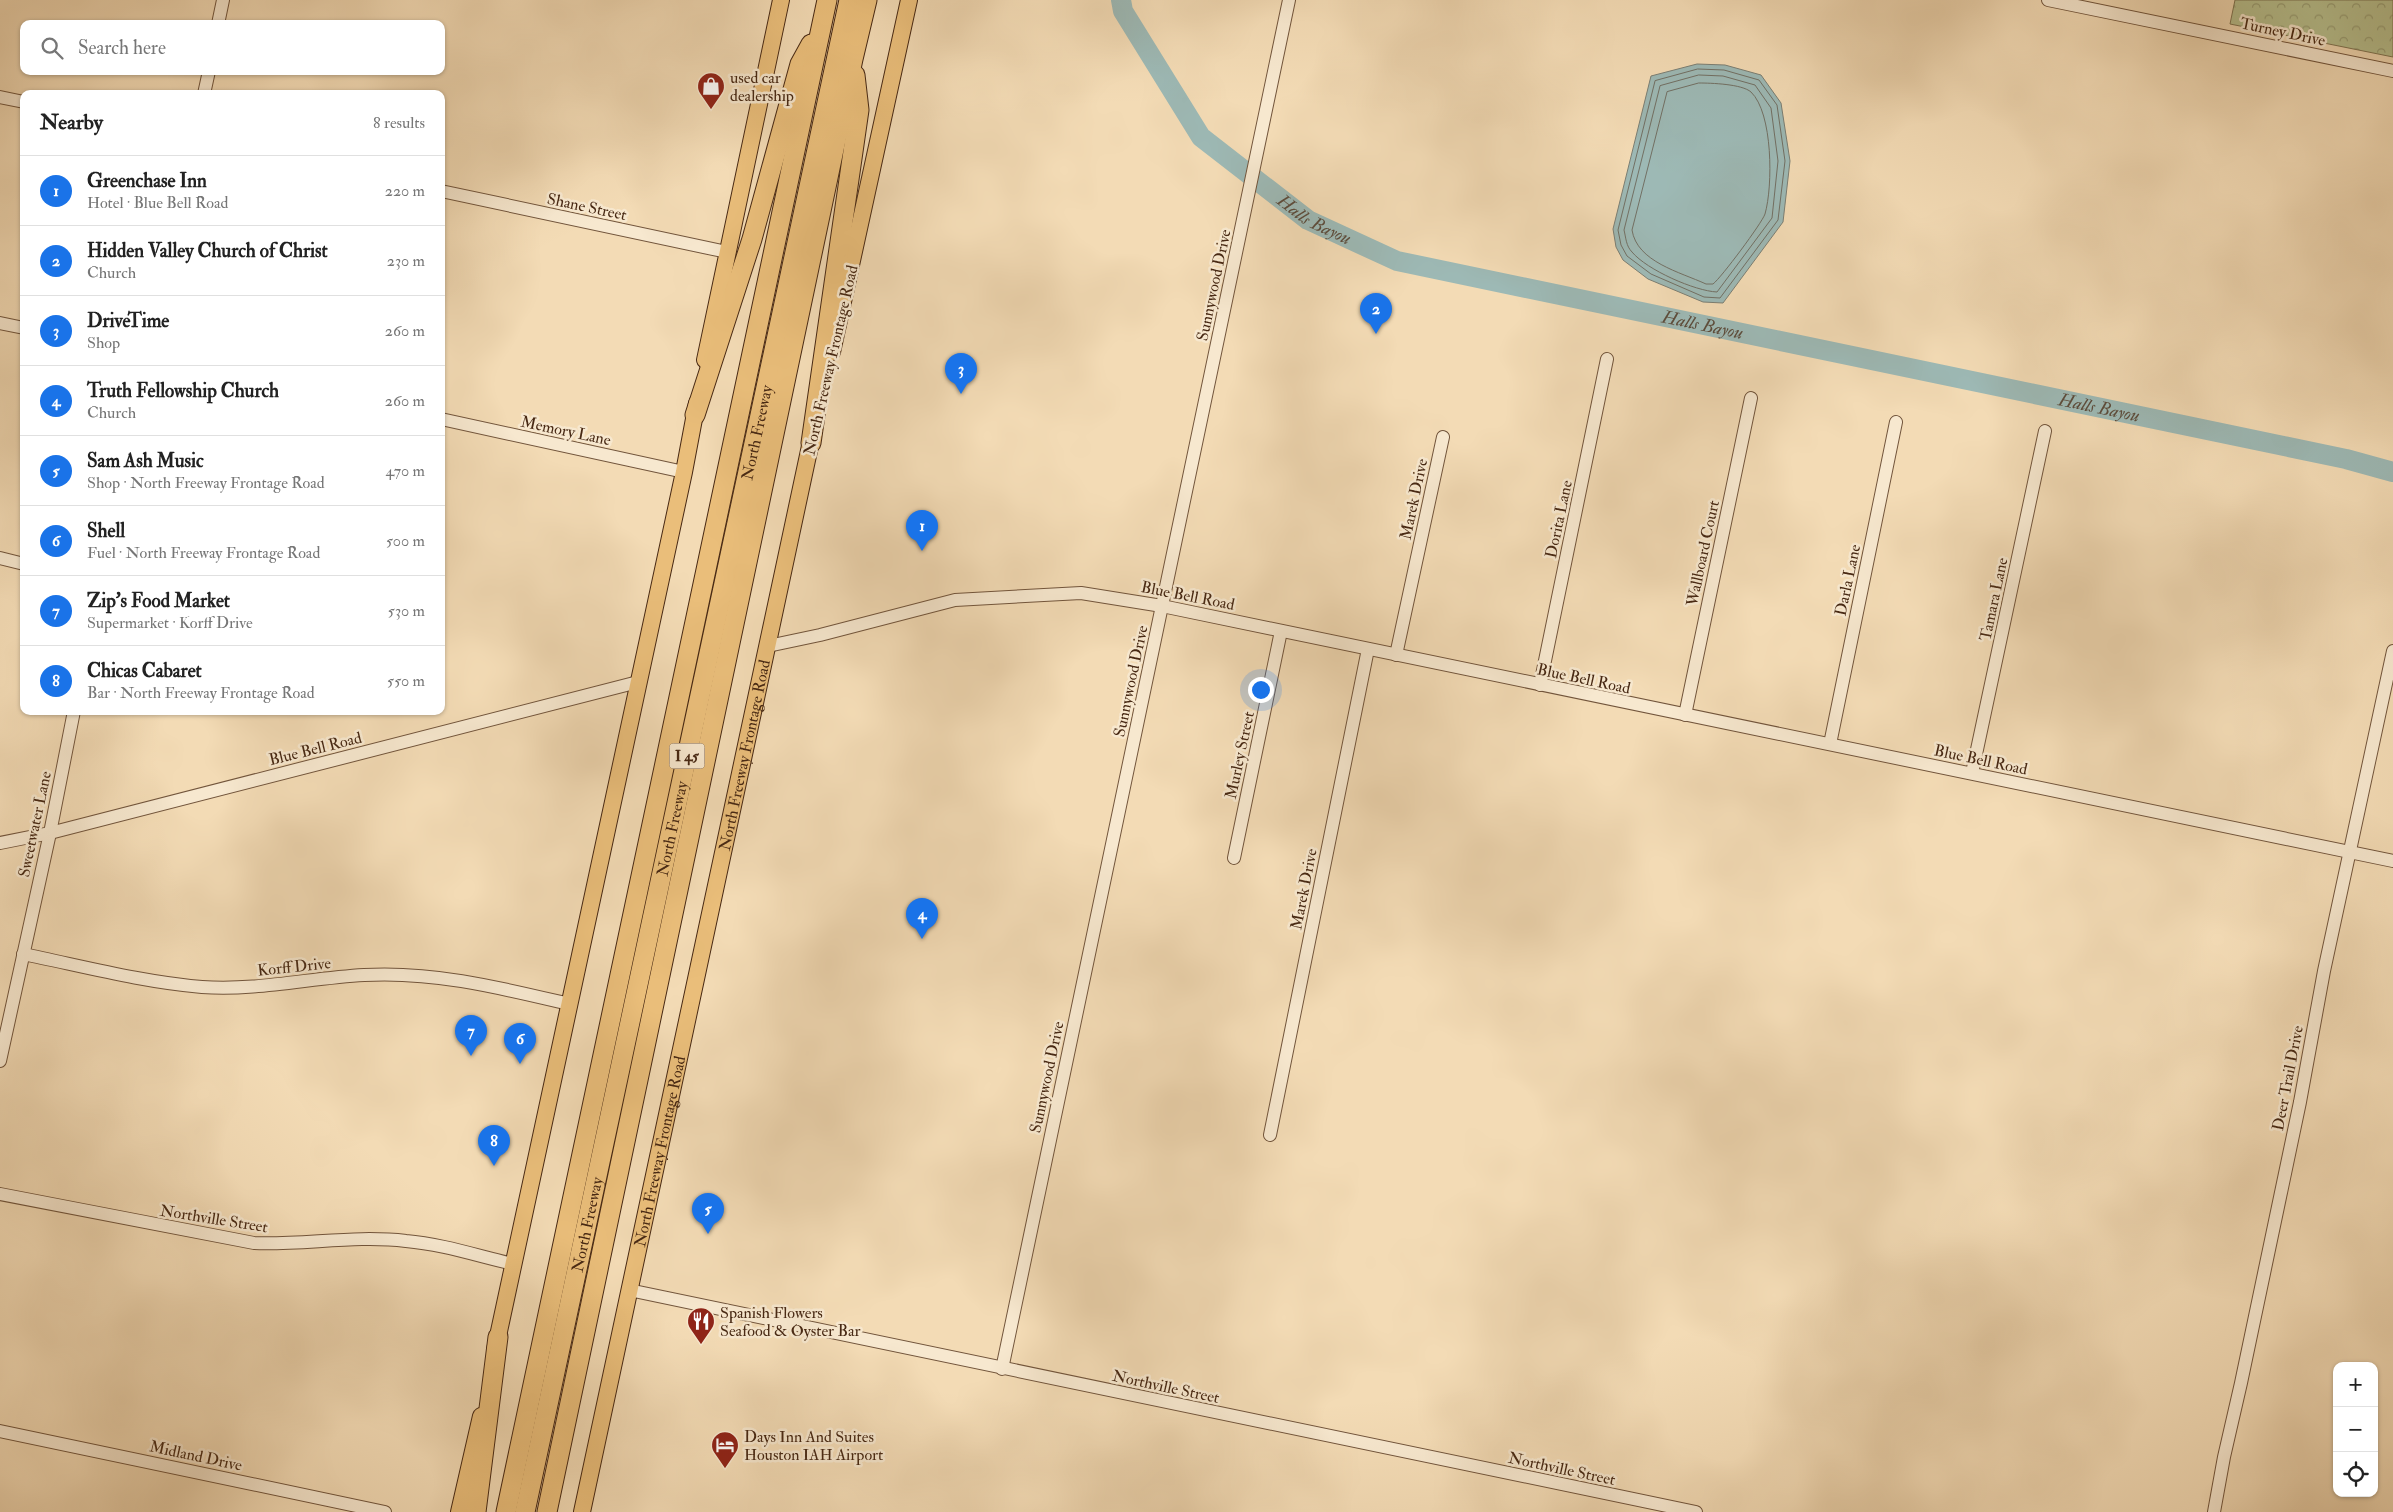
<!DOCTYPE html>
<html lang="en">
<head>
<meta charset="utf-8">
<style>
	body { margin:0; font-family:"IM FELL Double Pica",serif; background:#f2f2f2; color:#222 }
	.controls { position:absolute; right:15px; bottom:15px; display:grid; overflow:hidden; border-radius:10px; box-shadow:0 1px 4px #0004 }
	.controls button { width:45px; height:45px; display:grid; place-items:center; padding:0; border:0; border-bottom:1px solid #e0e0e0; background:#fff; color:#222; font:25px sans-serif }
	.you { position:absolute; left:1260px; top:689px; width:18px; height:18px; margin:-12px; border:4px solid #fff; border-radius:50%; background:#1a73e8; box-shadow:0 0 0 8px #1a73e833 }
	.badge { display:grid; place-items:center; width:32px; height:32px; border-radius:50%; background:#1a73e8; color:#fff; font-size:16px; font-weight:700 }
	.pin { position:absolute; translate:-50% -41px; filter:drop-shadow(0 1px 2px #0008) }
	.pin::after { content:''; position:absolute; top:26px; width:18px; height:15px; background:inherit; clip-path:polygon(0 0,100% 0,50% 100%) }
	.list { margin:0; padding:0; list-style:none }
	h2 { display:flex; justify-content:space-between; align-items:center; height:65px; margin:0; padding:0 20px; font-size:21px }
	h2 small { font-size:16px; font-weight:400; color:#767676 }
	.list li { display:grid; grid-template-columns:32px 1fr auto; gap:15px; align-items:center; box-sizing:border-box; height:70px; padding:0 20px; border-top:1px solid #e0e0e0 }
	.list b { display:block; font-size:19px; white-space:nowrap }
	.list p { margin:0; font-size:16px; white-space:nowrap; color:#767676 }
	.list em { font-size:16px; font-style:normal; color:#767676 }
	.icon { flex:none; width:28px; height:28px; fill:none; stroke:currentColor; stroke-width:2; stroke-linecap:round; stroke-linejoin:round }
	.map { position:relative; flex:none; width:2393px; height:1512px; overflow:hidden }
	.search { position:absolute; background:#fff; box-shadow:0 1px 4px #0004; left:20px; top:20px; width:425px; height:55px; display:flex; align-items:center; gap:12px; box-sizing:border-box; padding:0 18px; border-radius:10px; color:#767676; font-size:19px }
	.panel { position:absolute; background:#fff; box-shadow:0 1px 4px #0004; left:20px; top:90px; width:425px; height:625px; border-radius:10px }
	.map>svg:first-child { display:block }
</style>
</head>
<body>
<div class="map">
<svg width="2393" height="1512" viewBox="0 0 2393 1512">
	<defs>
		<pattern id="forest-crowns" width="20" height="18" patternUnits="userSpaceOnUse" patternTransform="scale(1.25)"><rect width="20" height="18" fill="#b7c190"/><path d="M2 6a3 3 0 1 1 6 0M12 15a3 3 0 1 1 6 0" fill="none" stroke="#979d74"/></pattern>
	</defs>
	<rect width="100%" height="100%" fill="#f3dbb5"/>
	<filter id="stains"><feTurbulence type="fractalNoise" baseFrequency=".004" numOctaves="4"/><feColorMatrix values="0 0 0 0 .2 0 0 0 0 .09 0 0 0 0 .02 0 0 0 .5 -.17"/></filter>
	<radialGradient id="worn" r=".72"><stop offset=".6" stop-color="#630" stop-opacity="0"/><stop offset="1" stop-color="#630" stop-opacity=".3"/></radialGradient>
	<!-- forest -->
	<path fill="url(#forest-crowns)" stroke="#7f7452" d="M 2235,0 L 2393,0 L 2393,57 L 2230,24 Z"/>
	<!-- water -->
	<path fill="#9db9b5" stroke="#7b7f74" d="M 1697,64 L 1725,65 L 1761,75 L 1781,103 L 1790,161 L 1783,222 L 1723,303 L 1703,302 L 1648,279 L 1623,260 L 1616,247 L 1613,229 L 1651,76 Z"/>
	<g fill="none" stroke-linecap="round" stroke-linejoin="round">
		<!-- shore -->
		<g stroke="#727064" stroke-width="1">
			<path d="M 1698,69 L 1724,70 L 1759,80 L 1777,105 L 1785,161 L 1778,220 L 1720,298 L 1704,297 L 1651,274 L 1627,256 L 1621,245 L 1618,230 L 1655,81 Z"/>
			<path d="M 1699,75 L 1723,76 L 1755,85 L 1771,108 L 1778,161 L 1772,218 L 1717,292 C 1695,291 1647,270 1632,252 C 1626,246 1626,238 1624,230 L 1660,86 Z"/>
			<path d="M 1699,83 C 1711,83 1742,84 1751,92 C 1773,113 1773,186 1765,214 C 1762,223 1721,278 1713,284 L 1706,284 C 1680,272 1637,262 1632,230 L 1667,92 Z"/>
		</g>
		<!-- river -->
		<path stroke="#9db9b5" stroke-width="20" id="s1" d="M 1121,0 L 1123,11 L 1201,137 L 1308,220 L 1397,261 L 2346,459 L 2393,472"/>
		<!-- minor casing -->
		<g stroke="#72553c" stroke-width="14">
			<g id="minor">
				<path d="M 2048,0 L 2393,71"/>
				<path d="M 218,24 L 223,0"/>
				<path d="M 204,94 L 209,71"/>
				<path d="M 0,97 L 24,102"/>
				<path d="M 441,191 L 727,252"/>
				<path d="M 0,323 L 24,328"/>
				<path d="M 441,419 L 684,472"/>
				<path d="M 0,558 L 24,564"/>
				<path d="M 768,646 L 820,635 L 955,600 L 1081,593 L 1162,606 L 2393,861"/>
				<path d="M 1396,655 L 1443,437"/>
				<path d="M 1540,685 L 1607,359"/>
				<path d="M 1685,715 L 1751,398"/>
				<path d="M 1830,744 L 1896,422"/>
				<path d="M 1972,773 L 2045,431"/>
				<path d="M 0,843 L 50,833 L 638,682"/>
				<path d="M 1234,858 L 1281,631"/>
				<path d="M 23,954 C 82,966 142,982 202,987 C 256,991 310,978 364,975 C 434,971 501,988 569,1004"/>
				<path d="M 0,1061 L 50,833 L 74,711"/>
				<path d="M 1270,1135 L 1368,649"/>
				<path d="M 0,1194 L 254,1243 C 304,1245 355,1235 406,1241 C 442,1244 478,1256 513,1264"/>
				<path d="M 629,1290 L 1696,1512"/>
				<path d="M 1002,1369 L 1289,0"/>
				<path d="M 0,1431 L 385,1512"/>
				<path d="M 2214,1512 L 2224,1457 L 2241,1383 L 2300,1102 L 2324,971 L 2393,651"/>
			</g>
		</g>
		<!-- major casing -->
		<g stroke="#472813" stroke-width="18">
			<g id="major">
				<path d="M 832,352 L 909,0"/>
				<path d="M 705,360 L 781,0"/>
				<path d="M 495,1350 L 684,472 L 697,403"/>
				<path d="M 459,1512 L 481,1416"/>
				<path id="s2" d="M 582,1512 L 813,432"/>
			</g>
		</g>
		<!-- highway casing -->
		<g stroke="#472813" stroke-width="21">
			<g id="highway">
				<path d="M 695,415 L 752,239 L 800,64 L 811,44"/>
				<path d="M 811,443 L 859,110 L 855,75"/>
				<path d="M 476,1512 L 498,1337"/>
				<path d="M 506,1512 L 827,0"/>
				<path id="s3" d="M 525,1512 L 849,0"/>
				<path d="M 547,1512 L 853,59 L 867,0"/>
			</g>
		</g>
		<!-- minor -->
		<use href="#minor" stroke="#f7e8cf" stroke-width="12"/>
		<!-- major -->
		<use href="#major" stroke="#eabe7a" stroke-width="16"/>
		<!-- highway -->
		<use href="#highway" stroke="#eabe7a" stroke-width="19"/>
	</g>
	<!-- icons -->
	<defs>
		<g id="shop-pin" transform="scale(1.4375)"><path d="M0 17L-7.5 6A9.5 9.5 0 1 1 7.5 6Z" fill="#8f2418" stroke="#f7e8cf"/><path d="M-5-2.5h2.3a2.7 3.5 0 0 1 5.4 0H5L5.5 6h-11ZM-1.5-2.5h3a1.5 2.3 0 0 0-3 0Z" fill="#fff"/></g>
		<g id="restaurant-pin" transform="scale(1.4375)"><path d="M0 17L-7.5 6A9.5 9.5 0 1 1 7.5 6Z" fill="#8f2418" stroke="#f7e8cf"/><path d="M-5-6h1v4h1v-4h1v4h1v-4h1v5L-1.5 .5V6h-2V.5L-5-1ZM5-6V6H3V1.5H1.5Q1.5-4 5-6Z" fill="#fff"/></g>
		<g id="hotel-pin" transform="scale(1.4375)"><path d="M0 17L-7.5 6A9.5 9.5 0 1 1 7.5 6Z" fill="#8f2418" stroke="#f7e8cf"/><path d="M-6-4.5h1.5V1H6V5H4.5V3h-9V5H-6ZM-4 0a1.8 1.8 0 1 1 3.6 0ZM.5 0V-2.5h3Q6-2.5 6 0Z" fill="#fff"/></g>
	</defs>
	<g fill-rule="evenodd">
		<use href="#shop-pin" x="711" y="86"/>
		<use href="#restaurant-pin" x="701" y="1321"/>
		<use href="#hotel-pin" x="725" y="1445"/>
	</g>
	<g text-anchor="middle" stroke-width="5" stroke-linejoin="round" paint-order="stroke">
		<!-- shield labels -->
		<rect fill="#f7e8cf" stroke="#7c624b" stroke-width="1" x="669.5" y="743.5" width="35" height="25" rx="4"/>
		<g font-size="15" font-weight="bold" fill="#472813">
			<text x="687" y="761">I 45</text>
		</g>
		<!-- street labels -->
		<g font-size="16" fill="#472813" stroke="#f7e8cf">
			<text transform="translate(2283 31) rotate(12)" y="6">Turney Drive</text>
			<text transform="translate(587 206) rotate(12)" y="6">Shane Street</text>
			<text transform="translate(1213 285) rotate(-78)" y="6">Sunnywood Drive</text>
			<text transform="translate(830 360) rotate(-77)" y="6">North Freeway Frontage Road</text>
			<text transform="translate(566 430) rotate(12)" y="6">Memory Lane</text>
			<text dy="6" stroke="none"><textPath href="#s3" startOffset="1104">North Freeway</textPath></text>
			<text transform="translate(1413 499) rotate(-78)" y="6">Marek Drive</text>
			<text transform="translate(1558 519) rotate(-78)" y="6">Dorita Lane</text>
			<text transform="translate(1702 553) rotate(-78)" y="6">Wallboard Court</text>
			<text transform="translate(1847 580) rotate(-78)" y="6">Darla Lane</text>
			<text transform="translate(1188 595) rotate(11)" y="6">Blue Bell Road</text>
			<text transform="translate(1993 599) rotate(-78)" y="6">Tamara Lane</text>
			<text transform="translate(1584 678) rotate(12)" y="6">Blue Bell Road</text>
			<text transform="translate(1130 681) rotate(-78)" y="6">Sunnywood Drive</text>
			<text transform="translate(315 748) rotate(-14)" y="6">Blue Bell Road</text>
			<text transform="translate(1239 755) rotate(-78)" y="6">Murley Street</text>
			<text dy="6" stroke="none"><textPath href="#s2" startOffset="774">North Freeway Frontage Road</textPath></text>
			<text transform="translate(1981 759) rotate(12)" y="6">Blue Bell Road</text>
			<text transform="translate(34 824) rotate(-78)" y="6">Sweetwater Lane</text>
			<text dy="6" stroke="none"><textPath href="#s3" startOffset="699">North Freeway</textPath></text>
			<text transform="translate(1303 889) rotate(-79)" y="6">Marek Drive</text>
			<text transform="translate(294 966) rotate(-6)" y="6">Korff Drive</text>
			<text transform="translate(1046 1077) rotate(-78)" y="6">Sunnywood Drive</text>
			<text transform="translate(2287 1078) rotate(-79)" y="6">Deer Trail Drive</text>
			<text dy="6" stroke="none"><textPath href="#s2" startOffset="369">North Freeway Frontage Road</textPath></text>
			<text transform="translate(214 1218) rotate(9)" y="6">Northville Street</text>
			<text dy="6" stroke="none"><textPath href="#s3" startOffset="294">North Freeway</textPath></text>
			<text transform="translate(1166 1386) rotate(12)" y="6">Northville Street</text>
			<text transform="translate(196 1455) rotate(12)" y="6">Midland Drive</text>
			<text transform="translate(1562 1468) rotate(12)" y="6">Northville Street</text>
		</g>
		<!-- poi labels -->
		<g font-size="16" fill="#472813" stroke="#f7e8cf" text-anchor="start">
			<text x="730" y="83">used car<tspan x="730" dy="18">dealership</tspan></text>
			<text x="720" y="1318">Spanish Flowers<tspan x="720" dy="18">Seafood &amp; Oyster Bar</tspan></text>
			<text x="744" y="1442">Days Inn And Suites<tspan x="744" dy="18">Houston IAH Airport</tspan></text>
		</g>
		<!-- water labels -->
		<g font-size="18" font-style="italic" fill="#5c4c3c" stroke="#f7e8cf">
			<text dy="6" stroke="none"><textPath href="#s1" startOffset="300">Halls Bayou</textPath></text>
			<text dy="6" stroke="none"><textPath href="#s1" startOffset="705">Halls Bayou</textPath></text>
			<text dy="6" stroke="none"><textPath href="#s1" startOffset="1110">Halls Bayou</textPath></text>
		</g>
	</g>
	<rect width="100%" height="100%" filter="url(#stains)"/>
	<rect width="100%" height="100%" fill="url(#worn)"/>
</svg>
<div class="controls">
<button>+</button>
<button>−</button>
<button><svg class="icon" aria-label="locate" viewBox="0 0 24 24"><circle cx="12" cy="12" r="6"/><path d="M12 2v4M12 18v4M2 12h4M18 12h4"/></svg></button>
</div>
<div class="you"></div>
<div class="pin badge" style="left:922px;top:551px">1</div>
<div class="pin badge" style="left:1376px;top:334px">2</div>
<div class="pin badge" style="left:961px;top:394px">3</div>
<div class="pin badge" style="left:922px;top:939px">4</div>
<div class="pin badge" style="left:708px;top:1234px">5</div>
<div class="pin badge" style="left:520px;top:1064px">6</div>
<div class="pin badge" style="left:471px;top:1056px">7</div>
<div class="pin badge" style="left:494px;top:1166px">8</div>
<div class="search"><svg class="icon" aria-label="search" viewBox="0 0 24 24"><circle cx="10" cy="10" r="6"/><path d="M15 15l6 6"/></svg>Search here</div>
<section class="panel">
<h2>Nearby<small>8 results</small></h2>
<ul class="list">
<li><span class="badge">1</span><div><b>Greenchase Inn</b><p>Hotel · Blue Bell Road</p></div><em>220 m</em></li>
<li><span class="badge">2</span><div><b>Hidden Valley Church of Christ</b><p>Church</p></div><em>230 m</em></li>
<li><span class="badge">3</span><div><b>DriveTime</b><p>Shop</p></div><em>260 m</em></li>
<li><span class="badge">4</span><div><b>Truth Fellowship Church</b><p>Church</p></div><em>260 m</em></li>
<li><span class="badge">5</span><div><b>Sam Ash Music</b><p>Shop · North Freeway Frontage Road</p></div><em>470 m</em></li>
<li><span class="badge">6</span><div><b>Shell</b><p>Fuel · North Freeway Frontage Road</p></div><em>500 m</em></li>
<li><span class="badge">7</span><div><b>Zip's Food Market</b><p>Supermarket · Korff Drive</p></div><em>530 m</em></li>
<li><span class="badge">8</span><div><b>Chicas Cabaret</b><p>Bar · North Freeway Frontage Road</p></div><em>550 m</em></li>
</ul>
</section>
</div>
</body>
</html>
